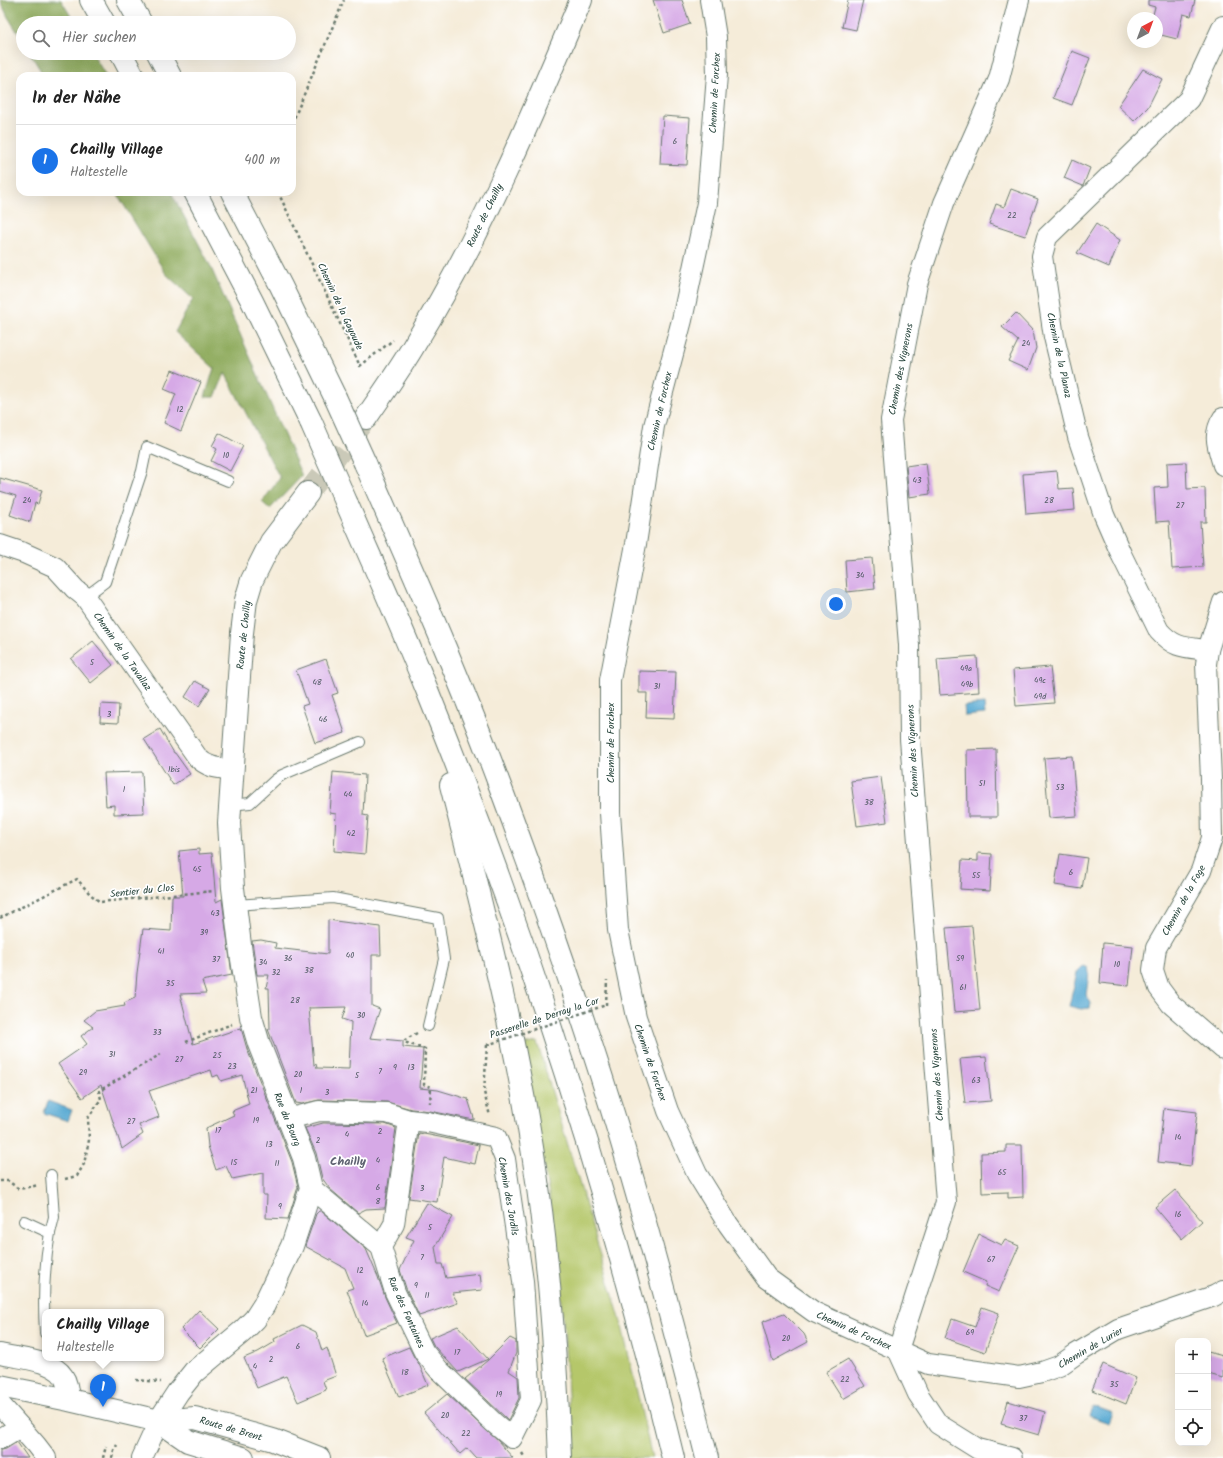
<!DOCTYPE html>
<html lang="de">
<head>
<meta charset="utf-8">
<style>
	body { margin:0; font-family:Kalam,sans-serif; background:#f2f2f2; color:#222 }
	.controls { position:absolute; right:12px; bottom:12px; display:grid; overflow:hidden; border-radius:8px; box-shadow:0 4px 16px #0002 }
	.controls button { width:36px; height:36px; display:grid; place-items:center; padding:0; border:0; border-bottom:1px solid #e0e0e0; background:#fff; color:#222; font:20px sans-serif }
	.compass { position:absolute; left:1127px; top:12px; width:36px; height:36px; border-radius:50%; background:#fff; box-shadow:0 4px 16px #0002; rotate:41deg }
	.you { position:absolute; left:836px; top:604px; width:14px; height:14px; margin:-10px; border:3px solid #fff; border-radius:50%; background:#1a73e8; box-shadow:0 0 0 6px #1a73e833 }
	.badge { display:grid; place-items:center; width:26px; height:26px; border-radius:50%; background:#1a73e8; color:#fff; font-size:13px; font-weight:700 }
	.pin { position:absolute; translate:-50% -33px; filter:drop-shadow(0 1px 2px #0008) }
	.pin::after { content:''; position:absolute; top:21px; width:14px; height:12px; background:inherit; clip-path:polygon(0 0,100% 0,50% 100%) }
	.popup { position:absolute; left:42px; top:1309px; width:122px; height:52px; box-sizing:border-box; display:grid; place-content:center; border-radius:8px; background:#fff; filter:drop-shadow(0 1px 3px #0005); font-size:13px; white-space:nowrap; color:#767676 }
	.popup b { font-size:15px; color:#222 }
	.popup::after { content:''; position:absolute; left:50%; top:100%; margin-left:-8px; border:8px solid transparent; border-top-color:#fff }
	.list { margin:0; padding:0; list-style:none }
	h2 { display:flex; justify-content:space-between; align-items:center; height:52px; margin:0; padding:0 16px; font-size:17px }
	h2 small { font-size:13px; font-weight:400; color:#767676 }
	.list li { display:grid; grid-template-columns:26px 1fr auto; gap:12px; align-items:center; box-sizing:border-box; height:72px; padding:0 16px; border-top:1px solid #e0e0e0 }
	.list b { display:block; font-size:15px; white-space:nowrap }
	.list p { margin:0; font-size:13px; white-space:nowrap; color:#767676 }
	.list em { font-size:13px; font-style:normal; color:#767676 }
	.icon { flex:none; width:22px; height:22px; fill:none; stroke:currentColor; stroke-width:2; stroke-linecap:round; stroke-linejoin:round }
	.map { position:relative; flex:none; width:1223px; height:1458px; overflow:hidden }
	.search { position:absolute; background:#fff; box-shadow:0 4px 16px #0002; left:16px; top:16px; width:280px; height:44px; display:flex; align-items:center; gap:10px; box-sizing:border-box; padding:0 14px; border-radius:22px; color:#767676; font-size:15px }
	.panel { position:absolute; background:#fff; box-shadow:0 4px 16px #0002; left:16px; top:72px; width:280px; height:124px; border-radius:12px }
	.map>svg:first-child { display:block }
</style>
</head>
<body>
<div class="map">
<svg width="1223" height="1458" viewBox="0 0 1223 1458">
	<rect width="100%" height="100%" fill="#fff"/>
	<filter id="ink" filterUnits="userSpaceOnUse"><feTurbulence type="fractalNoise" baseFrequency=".025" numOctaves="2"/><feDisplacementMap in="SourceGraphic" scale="8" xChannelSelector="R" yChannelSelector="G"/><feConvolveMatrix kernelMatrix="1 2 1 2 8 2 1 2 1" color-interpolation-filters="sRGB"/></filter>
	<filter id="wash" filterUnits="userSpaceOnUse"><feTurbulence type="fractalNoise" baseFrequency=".012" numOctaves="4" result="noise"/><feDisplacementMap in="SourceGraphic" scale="16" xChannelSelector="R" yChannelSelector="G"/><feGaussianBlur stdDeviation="0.9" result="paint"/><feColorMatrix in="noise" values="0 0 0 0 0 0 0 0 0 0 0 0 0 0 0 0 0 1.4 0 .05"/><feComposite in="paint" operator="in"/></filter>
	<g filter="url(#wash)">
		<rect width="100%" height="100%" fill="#f5ecd9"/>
		<!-- green -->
		<path fill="#b5c76a" stroke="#6a824f" d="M 537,1042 L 621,1322 L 652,1458 L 572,1458 L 564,1330 L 550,1201 L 522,1045 Z"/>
		<!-- forest -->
		<g fill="#90ac5e" stroke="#587449">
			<path d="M 0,0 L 61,0 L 75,23 L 23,23 L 23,41 L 8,17 Z"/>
			<path d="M 30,53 L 92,53 L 106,76 L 44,76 Z"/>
			<path d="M 116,192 L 171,192 L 209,263 L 302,476 L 270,509 L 262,502 L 280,478 L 225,373 L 215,397 L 205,397 L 214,368 L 175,332 L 193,299 L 166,274 Z"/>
		</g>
		<!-- water -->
		<g fill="#57a9d2" stroke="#3b7383">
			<path d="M 984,704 L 985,714 L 965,716 L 964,706 Z"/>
			<path d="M 1084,966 L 1088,968 L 1089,973 L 1086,995 L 1091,1003 L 1090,1008 L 1081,1009 L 1069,1006 L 1077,973 L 1080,968 Z"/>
			<path d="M 48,1101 L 72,1110 L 68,1121 L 44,1113 Z"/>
			<path d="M 1093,1406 L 1113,1413 L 1109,1423 L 1089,1416 Z"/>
		</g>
		<g id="blocks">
			<!-- building -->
			<g fill="#d6a9e6" fill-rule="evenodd">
				<path d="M 653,0 L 682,0 L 690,24 L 664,33 Z"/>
				<path d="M 848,0 L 863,0 L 856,30 L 842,27 Z"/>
				<path d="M 1148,0 L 1195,0 L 1191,16 L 1183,14 L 1177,39 L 1157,34 L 1157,18 L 1152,18 L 1155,7 L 1148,5 Z"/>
				<path d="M 1072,51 L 1090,58 L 1072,105 L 1053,98 Z"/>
				<path d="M 1143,69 L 1162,79 L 1148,107 L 1134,121 L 1118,106 Z"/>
				<path d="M 663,116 L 690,118 L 687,165 L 660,164 Z"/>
				<path d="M 1072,160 L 1090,168 L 1083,186 L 1064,178 Z"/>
				<path d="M 1011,189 L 1038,199 L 1025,236 L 989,224 L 996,204 L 1004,207 Z"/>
				<path d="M 1096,224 L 1120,240 L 1109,267 L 1077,253 Z"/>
				<path d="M 1016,313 L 1033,331 L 1036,348 L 1028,370 L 1008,361 L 1018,341 L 1002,327 Z"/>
				<path d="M 172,370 L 201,382 L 181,431 L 164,423 L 176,394 L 164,389 Z"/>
				<path d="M 219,433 L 243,446 L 230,471 L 211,461 L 217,449 L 212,446 Z"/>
				<path d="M 1186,462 L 1187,489 L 1205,488 L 1206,522 L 1200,522 L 1203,567 L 1172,569 L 1169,521 L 1156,522 L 1154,488 L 1168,487 L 1167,463 Z"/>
				<path d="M 926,463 L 930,494 L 909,497 L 906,466 Z"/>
				<path d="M 1057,471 L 1059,489 L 1073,488 L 1075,510 L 1026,514 L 1023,474 Z"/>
				<path d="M 0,478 L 42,490 L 38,504 L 35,503 L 30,522 L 10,515 L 16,496 L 0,491 Z"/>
				<path d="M 872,558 L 875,589 L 847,592 L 845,560 Z"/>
				<path d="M 93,641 L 113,665 L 91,683 L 71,659 Z"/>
				<path d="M 977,656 L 979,692 L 940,695 L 937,659 Z"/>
				<path d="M 326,659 L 338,693 L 332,695 L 345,733 L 315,743 L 302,706 L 308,704 L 296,670 Z"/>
				<path d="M 1050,667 L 1054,703 L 1016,706 L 1013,670 Z"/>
				<path d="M 639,671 L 676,672 L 674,719 L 646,718 L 647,693 L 639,693 Z"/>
				<path d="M 195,681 L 210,689 L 199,706 L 185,697 Z"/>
				<path d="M 101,704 L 119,705 L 118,723 L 100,722 Z"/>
				<path d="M 160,729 L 174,753 L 175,753 L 190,774 L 173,785 L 144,739 Z"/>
				<path d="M 996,749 L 997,817 L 968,817 L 967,750 Z"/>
				<path d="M 1072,756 L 1077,816 L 1049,818 L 1044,758 Z"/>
				<path d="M 142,772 L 144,813 L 114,814 L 114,805 L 106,806 L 104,773 Z"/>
				<path d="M 333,772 L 365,775 L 363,815 L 368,816 L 365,854 L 334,851 L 336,814 L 330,813 Z"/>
				<path d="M 881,777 L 887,822 L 857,826 L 851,781 Z"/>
				<path d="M 199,849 L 199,854 L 212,853 L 216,902 L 222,899 L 232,975 L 202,981 L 206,993 L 180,994 L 193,1044 L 241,1028 L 247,1049 L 292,1162 L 298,1187 L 288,1219 L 266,1218 L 267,1195 L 263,1195 L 263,1173 L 232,1179 L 226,1166 L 216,1170 L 208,1146 L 206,1128 L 234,1115 L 232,1111 L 249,1104 L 242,1075 L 221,1081 L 218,1075 L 213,1077 L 211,1070 L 149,1091 L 159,1117 L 139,1125 L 143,1134 L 122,1149 L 101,1085 L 82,1098 L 58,1064 L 87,1044 L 81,1036 L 93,1027 L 84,1020 L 95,1011 L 125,1006 L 124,1003 L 135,998 L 137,973 L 143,929 L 171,931 L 172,896 L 183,896 L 179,851 Z"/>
				<path d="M 978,853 L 992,854 L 990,891 L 960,889 L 962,860 L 978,861 Z"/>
				<path d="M 1060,854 L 1087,858 L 1082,889 L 1055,885 Z"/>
				<path d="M 328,920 L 380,927 L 381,955 L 372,955 L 372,1006 L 380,1009 L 370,1038 L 403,1041 L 403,1047 L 423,1049 L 420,1088 L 438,1090 L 468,1099 L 474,1118 L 474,1120 L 430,1111 L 411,1109 L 387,1102 L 319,1100 L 302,1104 L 296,1103 L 268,1029 L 270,1029 L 269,988 L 266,988 L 269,975 L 257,975 L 252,941 L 261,940 L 276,943 L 275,948 L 328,954 ZM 346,1007 L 342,1019 L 351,1022 L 349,1069 L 317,1068 L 316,1064 L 314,1065 L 309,1008 Z"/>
				<path d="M 972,926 L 980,1010 L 954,1012 L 946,928 Z"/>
				<path d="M 1103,943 L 1133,946 L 1129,986 L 1100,983 Z"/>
				<path d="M 986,1057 L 991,1101 L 965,1103 L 960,1059 Z"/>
				<path d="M 1164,1108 L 1197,1112 L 1191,1166 L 1158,1162 Z"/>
				<path d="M 323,1123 L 385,1124 L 396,1128 L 385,1208 L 366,1209 L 358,1213 L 330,1189 L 322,1178 L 316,1153 L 305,1128 Z"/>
				<path d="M 419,1133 L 479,1145 L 475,1164 L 444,1157 L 437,1202 L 409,1198 Z"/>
				<path d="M 1006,1145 L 1022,1145 L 1023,1197 L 1008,1198 L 1008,1192 L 982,1193 L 981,1153 L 1006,1152 Z"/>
				<path d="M 1175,1190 L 1202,1221 L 1182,1239 L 1155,1207 Z"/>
				<path d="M 427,1203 L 453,1217 L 435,1247 L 438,1264 L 442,1264 L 446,1278 L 480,1274 L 482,1290 L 452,1293 L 458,1303 L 419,1316 L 406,1288 L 400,1270 L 414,1240 L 406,1237 Z"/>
				<path d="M 319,1211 L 321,1211 L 366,1249 L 378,1277 L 385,1297 L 397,1323 L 364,1335 L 347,1290 L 353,1288 L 345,1268 L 305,1246 L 316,1214 Z"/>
				<path d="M 979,1234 L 1002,1245 L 1005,1240 L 1019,1246 L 999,1292 L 985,1286 L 986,1282 L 963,1272 Z"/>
				<path d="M 982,1307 L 999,1313 L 985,1352 L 945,1338 L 952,1319 L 975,1327 Z"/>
				<path d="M 199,1310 L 219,1329 L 200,1348 L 181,1329 Z"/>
				<path d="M 784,1314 L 804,1334 L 808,1342 L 773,1361 L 762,1322 Z"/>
				<path d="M 302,1325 L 316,1332 L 322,1351 L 327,1348 L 336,1376 L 323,1381 L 326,1390 L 298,1402 L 286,1376 L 257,1388 L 244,1358 L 258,1352 L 275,1342 L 274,1339 Z"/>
				<path d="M 458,1326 L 488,1359 L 458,1372 L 434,1346 L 430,1338 Z"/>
				<path d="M 510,1338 L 516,1341 L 516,1353 L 509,1371 L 518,1377 L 519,1398 L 508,1420 L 465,1379 L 488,1360 Z"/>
				<path d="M 409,1347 L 414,1357 L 419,1364 L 428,1385 L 399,1397 L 382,1358 Z"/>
				<path d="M 1208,1352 L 1223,1356 L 1223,1378 L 1208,1374 Z"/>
				<path d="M 848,1359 L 865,1386 L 843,1399 L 826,1372 Z"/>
				<path d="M 1103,1364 L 1136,1378 L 1126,1404 L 1092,1390 Z"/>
				<path d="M 447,1394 L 498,1441 L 513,1458 L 476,1458 L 467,1448 L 460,1454 L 424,1413 Z"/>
				<path d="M 1008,1401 L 1045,1412 L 1039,1435 L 1001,1424 Z"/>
				<path d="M 17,1442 L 28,1458 L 0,1458 L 0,1450 L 6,1449 Z"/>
			</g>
		</g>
	</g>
	<g filter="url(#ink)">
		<use href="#blocks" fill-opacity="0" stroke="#6a7a6e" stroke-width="1"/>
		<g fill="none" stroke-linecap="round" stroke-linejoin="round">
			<!-- secondary-tunnel -->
			<path stroke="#cac9b8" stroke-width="22" stroke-dasharray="22 11" stroke-linecap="butt" d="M 308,493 L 363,422"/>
			<!-- lane casing -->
			<g stroke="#6a7a6e" stroke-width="12">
				<g id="lane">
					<path d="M 85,597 L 105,582 L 142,471 L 147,447 L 228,481"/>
					<path d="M 230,805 L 250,803 L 275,780 L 282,775 L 360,742"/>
					<path d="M 235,905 L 333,898 L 438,918 L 444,959 L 428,1026"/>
					<path d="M 24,1221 L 50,1233 C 44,1266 43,1300 45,1333"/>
					<path d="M 50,1233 L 54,1217 L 51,1175"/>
				</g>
			</g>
			<!-- street casing -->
			<g stroke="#6a7a6e" stroke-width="22">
				<g id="street">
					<path d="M 710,0 L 716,37 L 717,75 L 707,203 L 682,320 L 654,426 L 636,544 L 610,680 L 610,813 L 618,930 L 636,1017 L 668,1111 L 697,1174 L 728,1224 L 767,1278 L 814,1312 L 928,1364 L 1019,1377 L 1042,1372 L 1059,1366 L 1076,1354 L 1118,1329 L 1214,1296 L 1223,1291"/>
					<path d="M 1223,26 L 1189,99 L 1047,237 L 1042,256 L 1054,337 L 1078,437 L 1104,515 L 1122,556 L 1159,631 C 1175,649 1186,647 1208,650 L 1223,602"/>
					<path d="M 1223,418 C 1212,435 1218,447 1223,465"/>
					<path d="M 0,545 L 24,553 L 55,567 L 75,589 L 85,597 L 198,758 C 208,768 219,768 232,770"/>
					<path d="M 1208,650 L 1206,664 L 1211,779 L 1212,838 L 1201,871 L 1156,948 L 1153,970 L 1159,988 L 1171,1004 L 1223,1049"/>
					<path d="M 288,1119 L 319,1111 L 387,1113 L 409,1120 L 428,1122 L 496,1137 L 505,1159 L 523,1281 L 531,1400 L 512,1438 L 494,1423 L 439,1370 L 424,1352 L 395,1292 L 381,1247 L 311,1188"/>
					<path d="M 381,1247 L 394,1224 L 409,1120"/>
					<path d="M 0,1354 C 17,1358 53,1360 63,1376 C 68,1383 68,1392 69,1400"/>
					<path d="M 0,1404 L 36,1445 L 46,1458"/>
					<path d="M 0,1439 L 20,1427"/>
					<path d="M 142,1458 L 159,1421"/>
					<path d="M 1012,1458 L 978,1449 L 938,1424 L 918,1394 L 898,1350 L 946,1202 L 910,739 L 909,645 L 891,420 L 917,284 L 944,203 L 999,79 L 1019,0"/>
				</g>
			</g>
			<!-- secondary casing -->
			<g stroke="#6a7a6e" stroke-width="24">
				<g id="secondary">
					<path d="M 366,418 C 383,393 401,368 416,342 C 482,234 532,116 581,0"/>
					<path d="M 0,1386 L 69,1400 L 159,1421 L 195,1418 L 273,1440 L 319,1458"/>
					<path d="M 159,1421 L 178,1392 L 194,1372 L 243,1331 L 255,1319 L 264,1305 L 292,1246 L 311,1188 L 304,1158 L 259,1044 L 251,1017 L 241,953 L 233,888 L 229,823 L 242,633 L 246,600 L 252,580 L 271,542 L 308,493"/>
					<path d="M 159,1421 L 188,1441 L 243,1458"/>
				</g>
			</g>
			<!-- highway casing -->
			<g stroke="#6a7a6e" stroke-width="24">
				<g id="highway">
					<path d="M 91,0 L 104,23"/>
					<path d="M 128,0 L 141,23"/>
					<path d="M 121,53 L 133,76"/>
					<path d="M 158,53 L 170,76"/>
					<path d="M 195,192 L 252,301 L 311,422"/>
					<path d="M 232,192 L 281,286 L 335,397"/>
					<path d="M 365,463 C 412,570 459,676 500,786 C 543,901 584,1018 620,1136 C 652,1243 680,1350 707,1458"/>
					<path d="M 347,504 C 374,566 402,627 427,690 C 528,939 610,1197 673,1458"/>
					<path d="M 451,785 C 482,907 514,1030 533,1154 C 549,1255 556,1356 560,1458"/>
				</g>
			</g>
			<!-- path -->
			<g stroke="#6a7a6e" stroke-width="2.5" stroke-dasharray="3 3" stroke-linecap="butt">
				<path d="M 292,123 L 344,0"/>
				<path d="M 278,192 L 360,366 L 393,340"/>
				<path d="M 0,918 L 77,879 L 90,894 L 100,902 L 213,891"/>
				<path d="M 606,1005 L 607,980"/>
				<path d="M 417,1033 L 405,1040 L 404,1042 L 425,1049 L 424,1085 L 431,1087 L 430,1103"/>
				<path d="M 186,1042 L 232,1024"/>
				<path d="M 487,1045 L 484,1092 L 490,1116"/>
				<path d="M 65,1179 L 77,1176 L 84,1164 L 89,1140 L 88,1118 L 101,1099 L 99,1091 L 161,1054"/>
				<path d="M 0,1181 L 8,1181 L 19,1189 L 39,1185"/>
				<path d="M 136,1380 L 161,1382"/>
				<path d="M 522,1453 L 525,1458"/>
				<path d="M 103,1458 L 106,1446"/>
				<path d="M 112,1458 L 114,1450 L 117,1445"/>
			</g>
			<!-- lane -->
			<use href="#lane" stroke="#fff" stroke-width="10"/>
			<!-- street -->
			<use href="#street" stroke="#fff" stroke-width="20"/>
			<!-- secondary -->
			<use href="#secondary" stroke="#fff" stroke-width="22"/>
			<!-- highway -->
			<use href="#highway" stroke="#fff" stroke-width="22"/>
			<!-- highway-bridge casing -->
			<g stroke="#6a7a6e" stroke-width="24" stroke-linecap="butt">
				<g id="highway-bridge">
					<path d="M 335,397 L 365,463"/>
					<path d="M 311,422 L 347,504"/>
				</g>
			</g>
			<!-- path-bridge -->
			<path stroke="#6a7a6e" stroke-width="2.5" stroke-dasharray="3 3" stroke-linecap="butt" d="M 487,1045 L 606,1005"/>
			<!-- highway-bridge -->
			<use href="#highway-bridge" stroke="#fff" stroke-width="22"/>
		</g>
	</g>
	<g text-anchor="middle" stroke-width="3.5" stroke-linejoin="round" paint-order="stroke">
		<!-- number labels -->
		<g font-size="8" fill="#4d5860">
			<text x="675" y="144">6</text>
			<text x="1012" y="218">22</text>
			<text x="1026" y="346">24</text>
			<text x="180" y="412">12</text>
			<text x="226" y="458">10</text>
			<text x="917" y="483">43</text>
			<text x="27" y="503">24</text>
			<text x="1049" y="503">28</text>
			<text x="1180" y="508">27</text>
			<text x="860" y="578">34</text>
			<text x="92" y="665">5</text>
			<text x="966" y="671">49a</text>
			<text x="1040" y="683">49c</text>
			<text x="317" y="685">48</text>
			<text x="967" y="687">49b</text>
			<text x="657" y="689">31</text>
			<text x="1040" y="699">49d</text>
			<text x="109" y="717">3</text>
			<text x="323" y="722">46</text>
			<text x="174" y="772">1bis</text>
			<text x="982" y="786">51</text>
			<text x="1060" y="790">53</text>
			<text x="124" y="792">1</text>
			<text x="348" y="797">44</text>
			<text x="869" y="805">38</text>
			<text x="351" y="836">42</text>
			<text x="197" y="872">45</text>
			<text x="1071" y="875">6</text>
			<text x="976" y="878">55</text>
			<text x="215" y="916">43</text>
			<text x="204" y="935">39</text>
			<text x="161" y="954">41</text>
			<text x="350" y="958">40</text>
			<text x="288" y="961">36</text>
			<text x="960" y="961">59</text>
			<text x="216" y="962">37</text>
			<text x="263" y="965">34</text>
			<text x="1117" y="967">10</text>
			<text x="309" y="973">38</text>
			<text x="276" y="975">32</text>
			<text x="170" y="986">35</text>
			<text x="963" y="990">61</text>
			<text x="295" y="1003">28</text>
			<text x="361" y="1018">30</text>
			<text x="157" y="1035">33</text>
			<text x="112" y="1057">31</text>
			<text x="217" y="1058">25</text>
			<text x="179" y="1062">27</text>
			<text x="232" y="1069">23</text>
			<text x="395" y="1070">9</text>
			<text x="411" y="1070">13</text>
			<text x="380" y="1074">7</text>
			<text x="83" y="1075">29</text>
			<text x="298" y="1077">20</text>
			<text x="357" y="1078">5</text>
			<text x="976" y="1083">63</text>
			<text x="254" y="1093">21</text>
			<text x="301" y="1093">1</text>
			<text x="327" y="1095">3</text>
			<text x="256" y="1123">19</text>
			<text x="131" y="1124">27</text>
			<text x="218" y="1133">17</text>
			<text x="380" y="1134">2</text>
			<text x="347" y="1137">4</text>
			<text x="1178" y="1140">14</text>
			<text x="318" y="1143">2</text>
			<text x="269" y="1147">13</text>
			<text x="378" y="1163">4</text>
			<text x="234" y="1165">15</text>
			<text x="277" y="1166">11</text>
			<text x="1002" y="1175">65</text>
			<text x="378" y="1190">6</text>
			<text x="422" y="1191">3</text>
			<text x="378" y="1204">8</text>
			<text x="280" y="1209">9</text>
			<text x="1178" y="1217">16</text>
			<text x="430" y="1230">5</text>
			<text x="422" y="1260">7</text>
			<text x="991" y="1262">67</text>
			<text x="360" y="1273">12</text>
			<text x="416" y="1288">9</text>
			<text x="427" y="1298">11</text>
			<text x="365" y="1306">14</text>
			<text x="970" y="1335">69</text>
			<text x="786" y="1341">20</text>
			<text x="298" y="1349">6</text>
			<text x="457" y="1355">17</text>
			<text x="271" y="1362">2</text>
			<text x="255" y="1369">4</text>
			<text x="405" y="1375">18</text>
			<text x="845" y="1382">22</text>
			<text x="1114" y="1387">35</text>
			<text x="499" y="1397">19</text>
			<text x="445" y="1418">20</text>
			<text x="1023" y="1421">37</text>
			<text x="466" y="1436">22</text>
		</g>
		<!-- street labels -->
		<g font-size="10" fill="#1f3d34" stroke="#fff">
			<text transform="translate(714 93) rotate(-87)" y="4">Chemin de Forchex</text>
			<text transform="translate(484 215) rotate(-64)" y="4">Route de Chailly</text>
			<text transform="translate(341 306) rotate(65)" y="4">Chemin de la Gayoude</text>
			<text transform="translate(1060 355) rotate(78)" y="4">Chemin de la Planaz</text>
			<text transform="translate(900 369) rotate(-79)" y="4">Chemin des Vignerons</text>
			<text transform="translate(659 411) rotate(-77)" y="4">Chemin de Forchex</text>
			<text transform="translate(243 635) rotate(-84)" y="4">Route de Chailly</text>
			<text transform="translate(123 651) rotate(55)" y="4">Chemin de la Tavallaz</text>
			<text transform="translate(610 743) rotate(-90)" y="4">Chemin de Forchex</text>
			<text transform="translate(912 751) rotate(-93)" y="4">Chemin des Vignerons</text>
			<text transform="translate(142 890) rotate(-6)" y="4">Sentier du Clos</text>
			<text transform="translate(1183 900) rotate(-61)" y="4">Chemin de la Foge</text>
			<text transform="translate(544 1017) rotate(-18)" y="4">Passerelle de Derray la Cor</text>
			<text transform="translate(651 1062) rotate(71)" y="4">Chemin de Forchex</text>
			<text transform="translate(936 1075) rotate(-94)" y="4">Chemin des Vignerons</text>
			<text transform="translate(288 1119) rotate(68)" y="4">Rue du Bourg</text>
			<text transform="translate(509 1196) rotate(80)" y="4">Chemin des Jordils</text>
			<text transform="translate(407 1312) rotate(66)" y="4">Rue des Fontaines</text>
			<text transform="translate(854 1330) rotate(24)" y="4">Chemin de Forchex</text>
			<text transform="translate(1090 1347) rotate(-30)" y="4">Chemin de Lurier</text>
			<text transform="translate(231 1428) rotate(16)" y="4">Route de Brent</text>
		</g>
		<!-- quarter labels -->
		<g font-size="12" font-weight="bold" fill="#5f6372" stroke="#fff">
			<text x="348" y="1165">Chailly</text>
		</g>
	</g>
</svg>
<div class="controls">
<button>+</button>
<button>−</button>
<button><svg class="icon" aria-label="locate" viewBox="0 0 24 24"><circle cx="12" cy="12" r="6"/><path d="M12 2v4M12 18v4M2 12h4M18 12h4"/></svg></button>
</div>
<svg class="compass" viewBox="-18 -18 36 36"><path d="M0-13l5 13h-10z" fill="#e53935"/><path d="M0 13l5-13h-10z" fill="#767676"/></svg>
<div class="you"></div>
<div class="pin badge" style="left:103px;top:1407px">1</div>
<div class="popup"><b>Chailly Village</b>Haltestelle</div>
<div class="search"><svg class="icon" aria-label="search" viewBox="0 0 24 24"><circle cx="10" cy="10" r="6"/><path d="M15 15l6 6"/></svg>Hier suchen</div>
<section class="panel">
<h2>In der Nähe<small></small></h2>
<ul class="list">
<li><span class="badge">1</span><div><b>Chailly Village</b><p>Haltestelle</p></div><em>400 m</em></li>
</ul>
</section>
</div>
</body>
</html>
